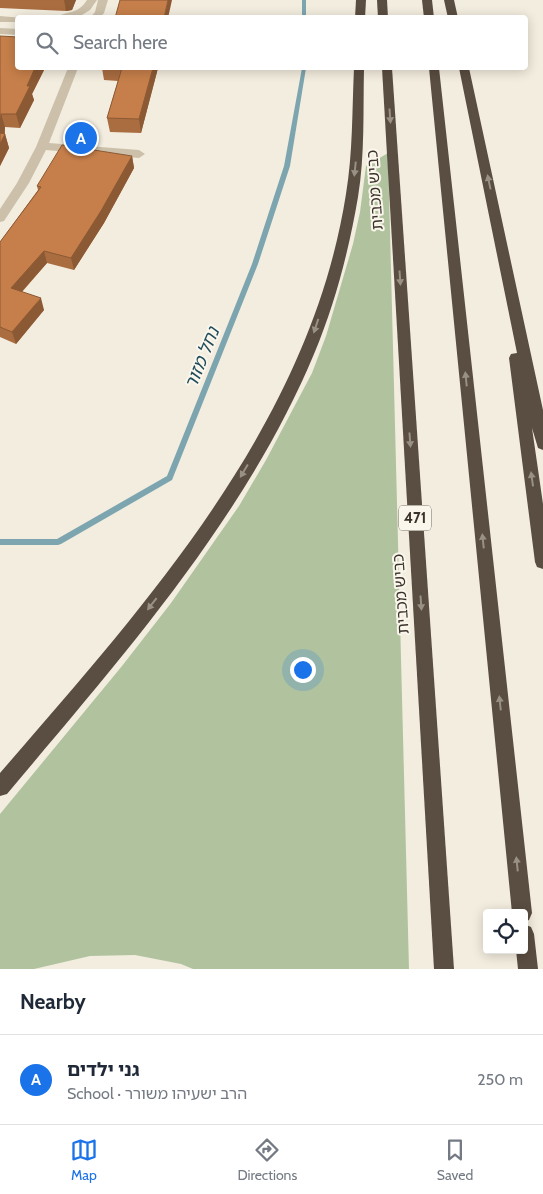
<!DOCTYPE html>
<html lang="en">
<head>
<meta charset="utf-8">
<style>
	body { margin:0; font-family:Cabin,"Noto Sans Hebrew",sans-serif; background:#f6f6f7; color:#1f2937 }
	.controls { position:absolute; right:15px; bottom:15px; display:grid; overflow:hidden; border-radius:5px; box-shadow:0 2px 12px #0003 }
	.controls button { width:45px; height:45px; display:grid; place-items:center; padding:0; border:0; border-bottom:1px solid #e0e1e3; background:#fff; color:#1f2937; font:25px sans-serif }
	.you { position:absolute; left:302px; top:669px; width:18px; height:18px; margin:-12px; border:4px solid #fff; border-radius:50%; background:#1a73e8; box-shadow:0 0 0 8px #1a73e833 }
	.badge { display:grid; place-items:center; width:32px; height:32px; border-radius:50%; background:#1a73e8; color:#fff; font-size:16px; font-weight:700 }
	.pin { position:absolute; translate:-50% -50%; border:2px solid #fff; box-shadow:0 1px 5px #0006 }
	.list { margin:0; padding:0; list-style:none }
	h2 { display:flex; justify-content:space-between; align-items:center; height:65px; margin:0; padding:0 20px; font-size:21px }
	h2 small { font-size:16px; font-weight:400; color:#747a83 }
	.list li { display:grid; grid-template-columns:32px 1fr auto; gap:15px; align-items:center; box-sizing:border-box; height:90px; padding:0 20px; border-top:1px solid #e0e1e3 }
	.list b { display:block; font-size:19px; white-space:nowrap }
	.list p { margin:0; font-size:16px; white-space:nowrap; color:#747a83 }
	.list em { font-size:16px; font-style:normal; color:#747a83 }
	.icon { flex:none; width:28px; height:28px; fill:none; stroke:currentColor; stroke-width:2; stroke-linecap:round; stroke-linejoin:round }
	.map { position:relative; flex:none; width:543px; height:969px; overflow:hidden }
	.search { position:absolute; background:#fff; box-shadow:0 2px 12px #0003; left:15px; right:15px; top:15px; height:55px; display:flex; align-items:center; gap:12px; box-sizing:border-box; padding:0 18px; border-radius:5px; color:#747a83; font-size:19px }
	.sheet { height:155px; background:#fff }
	nav { display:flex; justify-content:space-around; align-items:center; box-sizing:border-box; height:70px; border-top:1px solid #e0e1e3; background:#fff; font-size:14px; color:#747a83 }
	nav a { display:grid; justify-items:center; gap:2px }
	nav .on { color:#1a73e8 }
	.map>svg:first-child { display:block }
</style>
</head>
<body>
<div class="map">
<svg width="543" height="969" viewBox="0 0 543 969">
	<rect width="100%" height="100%" fill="#f3eddf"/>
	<!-- green -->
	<path fill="#b0c39e" d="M 388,153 L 409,969 L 193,969 L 181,964 L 135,955 L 90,956 L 34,969 L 0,969 L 0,814 L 122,666 L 171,603 L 239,506 L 266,460 L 312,373 L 326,336 L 353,244 L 360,212 L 366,166 Z"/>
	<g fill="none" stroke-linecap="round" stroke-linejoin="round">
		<!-- stream -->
		<g fill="#7da5b0" fill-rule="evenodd">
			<rect x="302" y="0" width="4" height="18"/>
			<path d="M 302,68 L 306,68 L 290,166 L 258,264 L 172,480 L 61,544 L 58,545 L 0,545 L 0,539 L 57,539 L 167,476 L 252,264 L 284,166 Z"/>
		</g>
		<!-- minor -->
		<g fill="#ccc0aa" fill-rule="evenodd">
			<path d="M 87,0 L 97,0 L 90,10 L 82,15 L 85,18 L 55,18 C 67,10 78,15 87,0 Z"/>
			<path d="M 98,0 L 108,0 L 104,13 L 100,18 L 90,18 L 95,12 Z"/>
			<path d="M 0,16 L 22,18 L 18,18 L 18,22 L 0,22 Z"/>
			<path d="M 0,28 L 18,29 L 18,35 L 0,34 Z"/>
			<path d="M 68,68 L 78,68 L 49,143 L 139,150 L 145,154 L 139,158 L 46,150 L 29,183 L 4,221 L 0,222 L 0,209 L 17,183 L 36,147 Z"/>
		</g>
		<!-- highway -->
		<g fill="#5a4d41" fill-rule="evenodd">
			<path d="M 356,0 L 366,0 L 365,18 L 355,18 Z"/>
			<path d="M 377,0 L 387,0 L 388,18 L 378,18 Z"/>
			<path d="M 422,0 L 432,0 L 434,18 L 424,18 Z"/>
			<path d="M 444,0 L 454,0 L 458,18 L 448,18 Z"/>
			<path d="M 354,68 L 364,68 C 363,111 365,155 358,197 C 349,250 335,304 314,354 C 245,519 121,658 7,794 L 0,796 L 0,773 C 147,603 310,424 346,194 C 353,152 352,110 354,68 Z"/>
			<path d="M 382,68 L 392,68 L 454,969 L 434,969 Z"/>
			<path d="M 429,68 L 439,68 L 532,913 L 529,920 L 524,922 L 524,913 L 512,913 Z"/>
			<path d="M 459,68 L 469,68 L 543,410 L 543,450 L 538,448 L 532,428 L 543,504 L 543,569 L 537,567 L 535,562 L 509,358 L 511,354 L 517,353 Z"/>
			<path d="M 524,924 L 531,927 L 534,934 L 538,969 L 518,969 L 516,950 L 524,950 Z"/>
		</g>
	</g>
	<!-- wall -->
	<g fill="#aa6d40">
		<path d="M 0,0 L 76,0 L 72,10 L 66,11 L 0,8 Z"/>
		<path d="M 0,36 L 18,68 L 45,68 L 32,94 L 34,100 L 20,128 L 5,127 L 5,134 L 9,148 L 0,166 Z"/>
		<path d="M 102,68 L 158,68 L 141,133 L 110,132 L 107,118 L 118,81 L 104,80 Z"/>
		<path d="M 132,156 L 134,168 L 104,223 L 74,270 L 47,263 L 22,292 L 44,310 L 16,344 L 0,337 L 0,242 L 38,190 L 37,186 Z"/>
	</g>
	<!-- shaded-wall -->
	<g fill="#8b5934">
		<path d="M 64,0 L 76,0 L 72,10 L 66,11 Z"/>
		<path d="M 168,0 L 172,0 L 168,18 L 164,18 Z"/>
		<path d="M 35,68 L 45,68 L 32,94 L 34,100 L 20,128 L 16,114 L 27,86 Z"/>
		<path d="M 153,68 L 158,68 L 141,133 L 139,119 Z"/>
		<path d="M 1,114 L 5,127 L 4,135 L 5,134 L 9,148 L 0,166 L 0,125 Z"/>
		<path d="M 132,156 L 134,168 L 104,223 L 74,270 L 71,258 Z"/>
		<path d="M 44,251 L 47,263 L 15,299 L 11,288 Z"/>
		<path d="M 41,298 L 44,310 L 16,344 L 12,332 Z"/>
	</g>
	<!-- building -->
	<g fill="#c67f4a" stroke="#8b5934">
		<path d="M 120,0 L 168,0 L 164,18 L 115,18 Z"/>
		<path d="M 0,36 L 18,37 L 18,68 L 35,68 L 27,86 L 30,86 L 16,114 L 1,114 L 0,125 Z"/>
		<path d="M 122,68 L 153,68 L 139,119 L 107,118 Z"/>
		<path d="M 0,133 L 5,134 L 0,144 Z"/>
		<path d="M 62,145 L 132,156 L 101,211 L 71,258 L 44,251 L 11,288 L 41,298 L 12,332 L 0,327 L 0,242 L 41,187 L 37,186 Z"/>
	</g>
	<!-- one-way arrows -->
	<defs><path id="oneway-solid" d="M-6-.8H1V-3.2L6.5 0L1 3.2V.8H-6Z" transform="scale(1.25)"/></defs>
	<g fill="#9a9185">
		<use href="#oneway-solid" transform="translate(390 116) rotate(86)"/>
		<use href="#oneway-solid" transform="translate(355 169) rotate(96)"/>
		<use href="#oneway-solid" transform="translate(489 182) rotate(-102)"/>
		<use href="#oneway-solid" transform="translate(400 278) rotate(86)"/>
		<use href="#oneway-solid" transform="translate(316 326) rotate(108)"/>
		<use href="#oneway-solid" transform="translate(466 379) rotate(-96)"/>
		<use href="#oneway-solid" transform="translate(410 440) rotate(86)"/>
		<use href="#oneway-solid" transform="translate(244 471) rotate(121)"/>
		<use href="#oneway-solid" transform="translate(532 479) rotate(-98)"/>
		<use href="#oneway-solid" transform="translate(483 541) rotate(-96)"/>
		<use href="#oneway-solid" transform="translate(421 603) rotate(86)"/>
		<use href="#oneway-solid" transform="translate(152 604) rotate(128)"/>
		<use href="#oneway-solid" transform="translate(500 703) rotate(-96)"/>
		<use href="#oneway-solid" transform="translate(517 864) rotate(-96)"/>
	</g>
	<g text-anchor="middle" stroke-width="4" stroke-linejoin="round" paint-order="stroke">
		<!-- shield labels -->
		<rect fill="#faf6ec" stroke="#736c64" stroke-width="1" x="399" y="505.5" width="32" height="25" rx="4"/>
		<g font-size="15" font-weight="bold" fill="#39312a">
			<text x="415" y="523">471</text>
		</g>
		<!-- street labels -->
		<g font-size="16" fill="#39312a" stroke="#faf6ec">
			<text transform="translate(374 190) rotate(-94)" y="6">כביש מכבית</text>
			<text transform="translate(400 594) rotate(-94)" y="6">כביש מכבית</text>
		</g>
		<!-- water labels -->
		<g font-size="18" font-style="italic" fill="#1f4c5b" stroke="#faf6ec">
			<text transform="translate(202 358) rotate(-68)" y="6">נחל מזור</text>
		</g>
	</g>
</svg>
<div class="controls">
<button><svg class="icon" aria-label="locate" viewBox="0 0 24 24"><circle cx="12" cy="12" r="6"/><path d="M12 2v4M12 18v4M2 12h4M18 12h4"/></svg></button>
</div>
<div class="you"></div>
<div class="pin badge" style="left:81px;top:138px">A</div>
<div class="search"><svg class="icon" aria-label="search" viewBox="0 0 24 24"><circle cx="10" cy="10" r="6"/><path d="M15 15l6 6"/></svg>Search here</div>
</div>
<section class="sheet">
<h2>Nearby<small></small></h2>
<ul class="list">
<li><span class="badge">A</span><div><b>גני ילדים</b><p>School · הרב ישעיהו משורר</p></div><em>250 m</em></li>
</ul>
</section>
<nav>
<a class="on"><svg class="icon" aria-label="map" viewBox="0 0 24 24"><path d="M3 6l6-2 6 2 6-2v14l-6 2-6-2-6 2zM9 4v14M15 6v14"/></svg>Map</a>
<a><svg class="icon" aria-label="directions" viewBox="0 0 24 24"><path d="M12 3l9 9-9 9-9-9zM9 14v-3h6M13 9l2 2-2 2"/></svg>Directions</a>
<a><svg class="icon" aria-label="saved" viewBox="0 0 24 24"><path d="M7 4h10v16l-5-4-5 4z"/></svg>Saved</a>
</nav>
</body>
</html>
